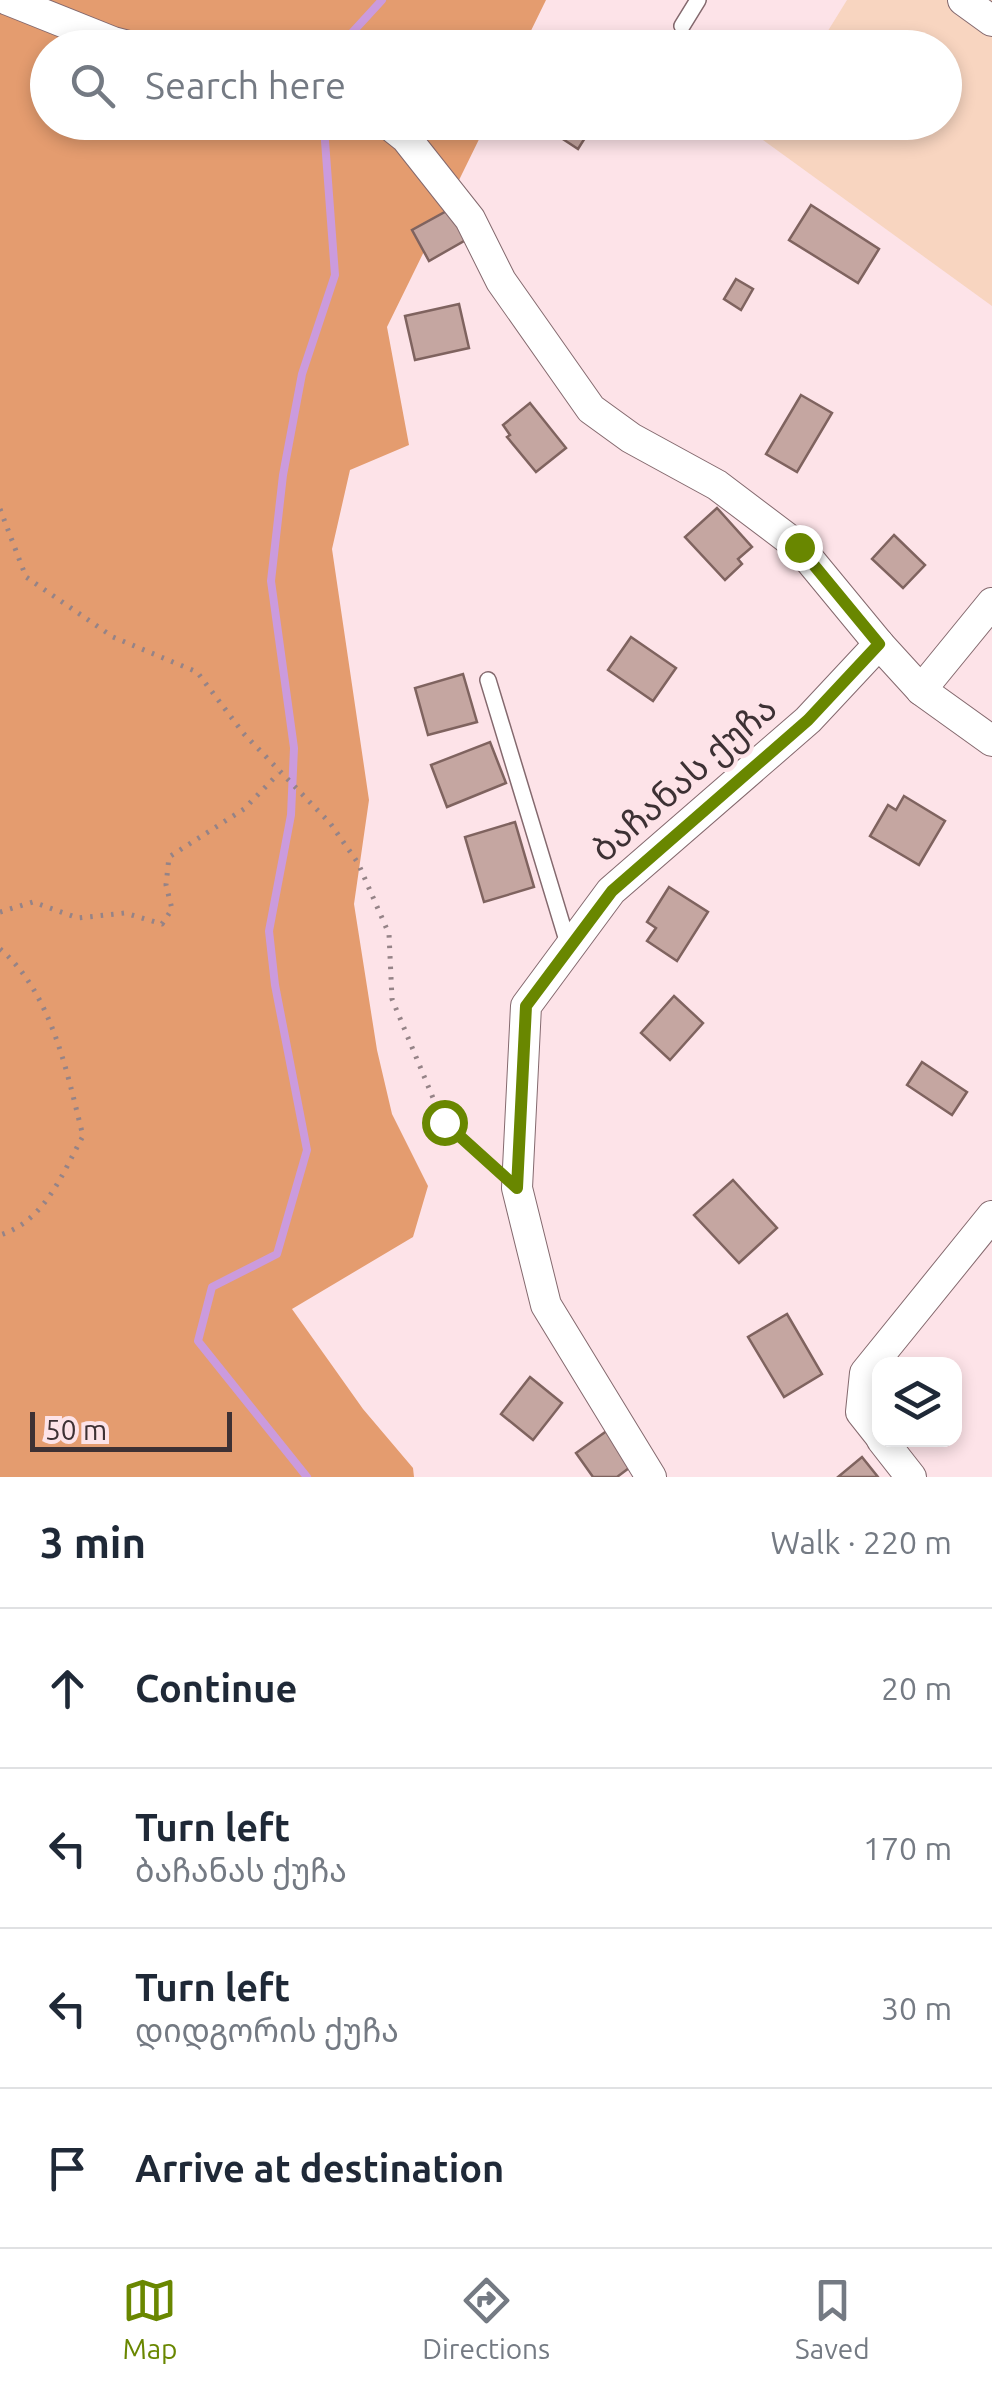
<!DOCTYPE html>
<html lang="en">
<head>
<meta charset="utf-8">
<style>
	body { margin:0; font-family:Ubuntu,"Noto Sans Georgian",sans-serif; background:#f6f6f7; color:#1f2937 }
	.controls { position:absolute; right:30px; bottom:30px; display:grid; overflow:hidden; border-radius:20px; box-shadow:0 5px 15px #0003 }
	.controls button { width:90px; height:90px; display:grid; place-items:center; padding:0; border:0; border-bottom:2px solid #e0e1e3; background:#fff; color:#1f2937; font:50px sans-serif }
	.scale { position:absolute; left:30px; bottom:25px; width:202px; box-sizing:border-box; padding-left:10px; border:5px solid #3d3134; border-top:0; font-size:28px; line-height:35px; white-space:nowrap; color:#3d3134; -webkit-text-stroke:8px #fde3e8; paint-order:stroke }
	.stop { position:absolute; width:30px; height:30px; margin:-22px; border:8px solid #698700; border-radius:50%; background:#fff }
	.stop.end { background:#698700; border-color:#fff; box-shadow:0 2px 10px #0008 }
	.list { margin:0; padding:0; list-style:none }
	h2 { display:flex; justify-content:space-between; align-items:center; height:130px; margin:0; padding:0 40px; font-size:42px }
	h2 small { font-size:32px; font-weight:400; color:#747a83 }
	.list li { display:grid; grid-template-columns:65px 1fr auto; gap:30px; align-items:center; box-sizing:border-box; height:160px; padding:0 40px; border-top:2px solid #e0e1e3 }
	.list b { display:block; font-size:38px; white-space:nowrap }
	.list p { margin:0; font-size:32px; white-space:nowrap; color:#747a83 }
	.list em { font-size:32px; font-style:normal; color:#747a83 }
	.icon { flex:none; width:55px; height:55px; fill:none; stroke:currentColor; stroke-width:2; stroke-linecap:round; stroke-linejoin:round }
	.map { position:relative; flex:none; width:992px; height:1477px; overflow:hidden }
	.search { position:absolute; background:#fff; box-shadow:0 5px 15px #0003; left:30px; right:30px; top:30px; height:110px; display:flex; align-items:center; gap:25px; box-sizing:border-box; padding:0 35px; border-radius:55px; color:#747a83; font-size:38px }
	.sheet { height:770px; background:#fff }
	nav { display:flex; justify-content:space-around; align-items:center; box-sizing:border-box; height:140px; border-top:2px solid #e0e1e3; background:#fff; font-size:28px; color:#747a83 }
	nav a { display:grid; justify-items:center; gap:5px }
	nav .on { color:#698700 }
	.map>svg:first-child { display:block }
</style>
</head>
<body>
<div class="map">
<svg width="992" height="1477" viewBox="0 0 992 1477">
	<rect width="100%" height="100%" fill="#fde3e8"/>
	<!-- green -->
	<path fill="#f8d5c0" d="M 847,0 L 992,0 L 992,306 L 763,140 L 774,123 L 944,122 L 944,48 L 818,47 Z"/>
	<!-- forest -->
	<path fill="#e49c6f" d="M 0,0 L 546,0 L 523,47 L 48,48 L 48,122 L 487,123 L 387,327 L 409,445 L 350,470 L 332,549 L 369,800 L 354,904 L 377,1050 L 392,1114 L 428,1186 L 413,1237 L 292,1309 L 363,1409 L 413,1468 L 414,1477 L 0,1477 Z"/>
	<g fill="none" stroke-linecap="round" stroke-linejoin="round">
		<!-- stream -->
		<g stroke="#cb9bdd" stroke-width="8">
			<path d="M 338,48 L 382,0"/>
			<path d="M 307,1477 L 198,1341 L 212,1287 L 277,1254 L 307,1150 L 275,985 L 269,931 L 291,815 L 294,748 L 271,581 L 283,475 L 302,374 L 335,275 L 325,141"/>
		</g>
	</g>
	<!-- building -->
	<g fill="#c5a6a1" stroke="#7f635f" stroke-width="2.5">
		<path d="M 537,122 L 595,122 L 578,149 Z"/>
		<path d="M 811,205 L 879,249 L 858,283 L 789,240 Z"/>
		<path d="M 454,207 L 471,237 L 429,261 L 412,230 Z"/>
		<path d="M 736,279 L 753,289 L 741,310 L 724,299 Z"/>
		<path d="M 459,304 L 469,348 L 415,360 L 405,316 Z"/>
		<path d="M 801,395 L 832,413 L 797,472 L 766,454 Z"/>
		<path d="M 530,403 L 566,448 L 536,472 L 507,437 L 510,435 L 503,425 Z"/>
		<path d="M 717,508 L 752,547 L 738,559 L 742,564 L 725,580 L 685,537 Z"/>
		<path d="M 894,535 L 925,565 L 903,588 L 872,559 Z"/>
		<path d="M 631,637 L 676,668 L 653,701 L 608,670 Z"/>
		<path d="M 463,674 L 477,722 L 428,735 L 415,688 Z"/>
		<path d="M 490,742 L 506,783 L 447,807 L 431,765 Z"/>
		<path d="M 904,796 L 945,821 L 919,865 L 870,836 L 888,805 L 896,810 Z"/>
		<path d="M 515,822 L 534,887 L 484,902 L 465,837 Z"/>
		<path d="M 669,887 L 708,912 L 677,961 L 647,941 L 656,928 L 647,922 Z"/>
		<path d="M 674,996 L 703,1023 L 670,1060 L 641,1033 Z"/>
		<path d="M 922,1062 L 967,1092 L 952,1115 L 907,1085 Z"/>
		<path d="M 733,1180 L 777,1228 L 739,1263 L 694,1215 Z"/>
		<path d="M 787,1314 L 822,1374 L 784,1397 L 748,1337 Z"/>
		<path d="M 530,1377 L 562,1403 L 533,1440 L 501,1414 Z"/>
		<path d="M 608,1430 L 633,1465 L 617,1477 L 593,1477 L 576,1453 Z"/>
		<path d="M 862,1457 L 878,1477 L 838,1477 Z"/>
	</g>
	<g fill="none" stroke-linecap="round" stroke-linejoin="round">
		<!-- service casing -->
		<g stroke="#84696e" stroke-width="18">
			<g id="service">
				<path d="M 682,26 L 698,0"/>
				<path d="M 488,680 L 569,947"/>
			</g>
		</g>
		<!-- minor casing -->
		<g stroke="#84696e" stroke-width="32">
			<g id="minor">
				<path d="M 8,0 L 113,42 L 136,48"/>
				<path d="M 963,0 L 992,21"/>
				<path d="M 386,122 L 406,138 L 470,219 L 501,281 L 591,409 L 631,438 L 717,485 L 799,547 L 879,644 L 921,690 L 992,741"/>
				<path d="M 921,690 L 992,603"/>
				<path d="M 880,1436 L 861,1412 L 865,1373 L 992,1216"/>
				<path d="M 882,1440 L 911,1477"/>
				<path d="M 651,1477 L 546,1305 L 517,1188 L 526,1006 L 611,891 L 808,720 L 879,644"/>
			</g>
		</g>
		<!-- path -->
		<g stroke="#958387" stroke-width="5" stroke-dasharray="2.5 8" stroke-linecap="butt">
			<path d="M 0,509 L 26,577 L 113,637 L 197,672 L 244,734 L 330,823 L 358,863 L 389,934 L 392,999 L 443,1122 L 489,1163"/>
			<path d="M 0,912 L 33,902 L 78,918 L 125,913 L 162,924 L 172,909 L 166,885 L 169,857 L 244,809 L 279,773"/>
			<path d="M 0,949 C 52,993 67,1073 83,1136 C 62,1174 45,1221 0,1235"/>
		</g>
		<!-- service -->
		<use href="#service" stroke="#fff" stroke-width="15"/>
		<!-- minor -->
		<use href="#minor" stroke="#fff" stroke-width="30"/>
	</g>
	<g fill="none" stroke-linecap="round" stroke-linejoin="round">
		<!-- route -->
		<path stroke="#698700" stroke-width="12" d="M 444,1122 L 517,1188 L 526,1006 L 612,891 L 808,720 L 879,644 L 799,547"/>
	</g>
	<g text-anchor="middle" stroke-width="8" stroke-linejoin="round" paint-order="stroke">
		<!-- street labels -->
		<g font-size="35" fill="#3d3134" stroke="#fde3e8">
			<text transform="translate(684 779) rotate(-41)" y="12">ბაჩანას ქუჩა</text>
		</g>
	</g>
</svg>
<div class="controls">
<button><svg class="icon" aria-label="layers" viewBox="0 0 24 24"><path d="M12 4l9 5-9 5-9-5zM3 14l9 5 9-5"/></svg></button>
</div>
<div class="scale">50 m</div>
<div class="stop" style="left:444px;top:1122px"></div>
<div class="stop end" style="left:799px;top:547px"></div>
<div class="search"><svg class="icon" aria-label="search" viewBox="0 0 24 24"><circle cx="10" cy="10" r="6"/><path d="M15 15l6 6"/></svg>Search here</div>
</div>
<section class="sheet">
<h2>3 min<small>Walk · 220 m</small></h2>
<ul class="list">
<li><svg class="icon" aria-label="ahead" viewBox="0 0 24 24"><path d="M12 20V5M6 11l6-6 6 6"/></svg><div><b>Continue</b></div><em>20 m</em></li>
<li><svg class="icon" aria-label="left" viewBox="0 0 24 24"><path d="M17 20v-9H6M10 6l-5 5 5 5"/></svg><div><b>Turn left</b><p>ბაჩანას ქუჩა</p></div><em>170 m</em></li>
<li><svg class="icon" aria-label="left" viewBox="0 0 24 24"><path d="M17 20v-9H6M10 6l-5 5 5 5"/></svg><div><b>Turn left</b><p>დიდგორის ქუჩა</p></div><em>30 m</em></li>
<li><svg class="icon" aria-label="arrive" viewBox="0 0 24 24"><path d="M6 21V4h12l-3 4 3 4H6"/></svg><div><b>Arrive at destination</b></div></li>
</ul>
</section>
<nav>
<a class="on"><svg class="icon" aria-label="map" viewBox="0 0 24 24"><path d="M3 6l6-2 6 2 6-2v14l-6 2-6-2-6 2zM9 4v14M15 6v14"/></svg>Map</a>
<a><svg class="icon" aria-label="directions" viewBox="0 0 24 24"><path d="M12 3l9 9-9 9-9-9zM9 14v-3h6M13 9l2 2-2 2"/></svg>Directions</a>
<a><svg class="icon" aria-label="saved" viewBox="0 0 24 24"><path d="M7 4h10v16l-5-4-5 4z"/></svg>Saved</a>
</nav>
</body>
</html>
